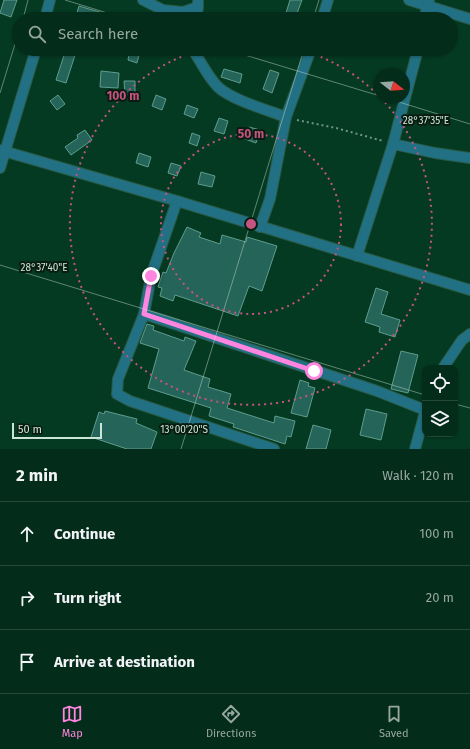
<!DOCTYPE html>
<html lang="en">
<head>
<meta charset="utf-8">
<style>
	body { margin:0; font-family:"Fira Sans",sans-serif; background:#123827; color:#f1f3f6 }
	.controls { position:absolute; right:12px; bottom:12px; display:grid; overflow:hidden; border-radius:8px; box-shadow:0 1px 3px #0004 }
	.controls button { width:36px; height:36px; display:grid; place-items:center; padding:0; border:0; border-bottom:1px solid #254839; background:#042c1a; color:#f1f3f6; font:20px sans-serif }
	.compass { position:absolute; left:374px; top:68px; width:36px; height:36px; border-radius:50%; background:#042c1a; box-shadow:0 1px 3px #0004; rotate:107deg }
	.scale { position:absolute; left:12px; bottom:10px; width:90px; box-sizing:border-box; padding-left:4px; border:2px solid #cbe4d5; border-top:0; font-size:11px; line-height:14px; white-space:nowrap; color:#cbe4d5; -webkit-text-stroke:3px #091c12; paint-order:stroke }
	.stop { position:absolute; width:12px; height:12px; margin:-9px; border:3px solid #ff85de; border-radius:50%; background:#fff }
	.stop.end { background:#ff85de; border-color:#fff; box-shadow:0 1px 4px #0008 }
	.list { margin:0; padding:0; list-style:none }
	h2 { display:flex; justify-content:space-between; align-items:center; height:52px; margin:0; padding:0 16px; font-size:17px }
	h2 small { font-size:13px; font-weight:400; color:#97a7a2 }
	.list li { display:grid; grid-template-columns:26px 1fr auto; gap:12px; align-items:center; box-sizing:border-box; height:64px; padding:0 16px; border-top:1px solid #254839 }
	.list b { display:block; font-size:15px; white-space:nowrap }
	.list em { font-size:13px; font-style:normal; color:#97a7a2 }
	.icon { flex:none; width:22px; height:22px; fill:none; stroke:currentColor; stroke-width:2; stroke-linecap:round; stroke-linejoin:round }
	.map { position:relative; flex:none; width:470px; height:449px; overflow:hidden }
	.search { position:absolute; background:#042c1a; box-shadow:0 1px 3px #0004; left:12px; right:12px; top:12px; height:44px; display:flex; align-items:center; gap:10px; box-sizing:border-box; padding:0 14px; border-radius:22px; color:#97a7a2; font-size:15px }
	.sheet { height:244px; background:#042c1a }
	nav { display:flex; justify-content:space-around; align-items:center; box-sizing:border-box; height:56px; border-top:1px solid #254839; background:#042c1a; font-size:11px; color:#97a7a2 }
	nav a { display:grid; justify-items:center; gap:2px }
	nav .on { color:#ff85de }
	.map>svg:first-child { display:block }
</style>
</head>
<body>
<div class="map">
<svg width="470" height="449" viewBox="0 0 470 449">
	<rect width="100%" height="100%" fill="#053a22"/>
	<!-- building -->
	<g fill="#256458" stroke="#5e9c8e">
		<path d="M 4,0 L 17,0 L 11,17 L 0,13 Z"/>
		<path d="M 290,0 L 302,0 L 296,16 L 286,13 Z"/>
		<path d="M 79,6 L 113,16 L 112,19 L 75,19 Z"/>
		<path d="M 66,49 L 77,49 L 66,83 L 56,80 Z"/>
		<path d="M 130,49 L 140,51 L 137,63 L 128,60 Z"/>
		<path d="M 224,69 L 242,74 L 240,83 L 221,77 Z"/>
		<path d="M 270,70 L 279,73 L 272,93 L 263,89 Z"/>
		<path d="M 101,71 L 119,73 L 118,88 L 100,87 Z"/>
		<path d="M 124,81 L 135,81 L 135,94 L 125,95 Z"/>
		<path d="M 58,95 L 65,104 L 57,110 L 50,101 Z"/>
		<path d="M 156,95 L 166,99 L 162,110 L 152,106 Z"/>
		<path d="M 187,105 L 198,109 L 194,118 L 184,114 Z"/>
		<path d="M 219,118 L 228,121 L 224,134 L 214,131 Z"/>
		<path d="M 249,127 L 260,130 L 256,143 L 245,139 Z"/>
		<path d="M 85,130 L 92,140 L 71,155 L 65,147 L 78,138 L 77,135 Z"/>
		<path d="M 192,133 L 200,136 L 197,146 L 189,143 Z"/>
		<path d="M 139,153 L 151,157 L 148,167 L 136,163 Z"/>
		<path d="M 171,163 L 181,166 L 177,176 L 168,173 Z"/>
		<path d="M 201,172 L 215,176 L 212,187 L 198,184 Z"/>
		<path d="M 187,227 L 201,233 L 199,237 L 220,244 L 222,235 L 246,242 L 247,237 L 277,246 L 262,291 L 249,286 L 238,316 L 175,295 L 173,301 L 160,296 L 162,288 L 158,287 L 163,272 L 166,273 L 174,253 Z"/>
		<path d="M 376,288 L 388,292 L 381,314 L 400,320 L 395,337 L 379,332 L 380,327 L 365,322 Z"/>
		<path d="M 147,324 L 154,326 L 153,330 L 184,341 L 185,337 L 196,341 L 184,370 L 210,379 L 208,387 L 231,394 L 227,408 L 274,423 L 275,416 L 295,421 L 291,437 L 287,436 L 285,444 L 233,427 L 234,424 L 209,416 L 211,408 L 148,388 L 159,349 L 140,343 Z"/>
		<path d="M 401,351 L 418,355 L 408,393 L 391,389 Z"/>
		<path d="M 300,380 L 309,383 L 308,386 L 315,388 L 307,417 L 291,413 Z"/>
		<path d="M 366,409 L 387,414 L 381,440 L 360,435 Z"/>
		<path d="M 105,411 L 137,419 L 136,423 L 157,432 L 151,449 L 127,449 L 91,437 L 99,412 L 104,414 Z"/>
		<path d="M 313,425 L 331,430 L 326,449 L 306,449 Z"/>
	</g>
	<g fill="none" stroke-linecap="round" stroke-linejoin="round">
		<!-- minor casing -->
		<g stroke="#295942" stroke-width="12">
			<g id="minor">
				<path d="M 143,0 L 163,10 L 169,19"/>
				<path d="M 409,0 L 470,19"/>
				<path d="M 163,10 L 183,12 L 198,7"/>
				<path d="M 45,19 L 50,0"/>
				<path d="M 197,19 L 198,2"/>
				<path d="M 322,19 L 328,0"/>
				<path d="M 424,19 L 429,0"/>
				<path d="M 192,49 C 201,61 207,76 218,87 C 232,100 267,110 286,117"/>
				<path d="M 393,144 L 435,153 L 470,158"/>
				<path d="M 0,150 L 177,201 L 470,290"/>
				<path d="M 0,168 L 36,49"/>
				<path d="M 177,201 L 151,276 L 144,314 L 118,379 L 117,394 L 130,401 L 274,449"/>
				<path d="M 260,227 L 270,199 L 286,117 L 311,49"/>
				<path d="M 357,256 L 393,144 L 418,49"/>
				<path d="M 144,314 L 377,391 L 425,410"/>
				<path d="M 443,368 L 462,340 L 470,334"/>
				<path d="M 415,449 L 425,412"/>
			</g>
		</g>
		<!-- path -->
		<path stroke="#709682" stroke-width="2" stroke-dasharray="2 3" stroke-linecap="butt" d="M 297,120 L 336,128 L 383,141"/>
		<!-- minor -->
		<use href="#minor" stroke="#227083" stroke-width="10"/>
	</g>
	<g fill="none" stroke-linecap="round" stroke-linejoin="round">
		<!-- route -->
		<path stroke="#ff85de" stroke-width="5" d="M 151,276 L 144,314 L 314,371"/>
	</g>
	<!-- ticks -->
	<path fill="none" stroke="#cbe4d5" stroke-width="1" stroke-opacity="0.45" d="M 65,0 L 127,19M 23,19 L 28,0M 313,19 L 319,0M 225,49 L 380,96M 0,93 L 19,31M 386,98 L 470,124M 0,265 L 425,395M 455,404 L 470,408M 181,449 L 304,49"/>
	<!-- distance rings -->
	<g fill="none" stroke="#c55580" stroke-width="2" stroke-dasharray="2 4">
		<circle cx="251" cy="224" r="90"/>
		<path d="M298 49A181 181 0 0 1 379 96M381 98A181 181 0 1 1 204 49"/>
	</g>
	<g font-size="10" text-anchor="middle" fill="#cbe4d5" stroke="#091c12" stroke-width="4" stroke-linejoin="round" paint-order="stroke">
		<text x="426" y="124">28°37'35"E</text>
		<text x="44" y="271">28°37'40"E</text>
		<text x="184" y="433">13°00'20"S</text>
	</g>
	<circle cx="251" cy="224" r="6" fill="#c55580" stroke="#091c12" stroke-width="2"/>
	<g font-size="12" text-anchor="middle" font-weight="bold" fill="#c55580" stroke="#091c12" stroke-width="4" stroke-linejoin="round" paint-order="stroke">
		<text x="123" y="100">100 m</text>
		<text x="251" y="138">50 m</text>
	</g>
</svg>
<div class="controls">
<button><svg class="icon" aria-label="locate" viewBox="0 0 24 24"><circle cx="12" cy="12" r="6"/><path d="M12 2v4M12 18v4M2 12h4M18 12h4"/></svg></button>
<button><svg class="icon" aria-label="layers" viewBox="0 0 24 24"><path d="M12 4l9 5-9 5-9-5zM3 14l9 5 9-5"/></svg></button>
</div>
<svg class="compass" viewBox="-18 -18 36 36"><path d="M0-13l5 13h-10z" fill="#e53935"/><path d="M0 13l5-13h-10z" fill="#97a7a2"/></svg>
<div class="scale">50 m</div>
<div class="stop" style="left:314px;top:371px"></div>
<div class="stop end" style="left:151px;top:276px"></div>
<div class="search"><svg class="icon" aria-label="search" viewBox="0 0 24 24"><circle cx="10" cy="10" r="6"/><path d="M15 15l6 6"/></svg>Search here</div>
</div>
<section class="sheet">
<h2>2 min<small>Walk · 120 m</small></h2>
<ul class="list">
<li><svg class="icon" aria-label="ahead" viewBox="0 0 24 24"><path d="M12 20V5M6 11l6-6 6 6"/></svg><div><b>Continue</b></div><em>100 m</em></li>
<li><svg class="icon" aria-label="right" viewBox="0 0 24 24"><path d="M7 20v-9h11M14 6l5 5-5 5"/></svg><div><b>Turn right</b></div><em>20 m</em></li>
<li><svg class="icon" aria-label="arrive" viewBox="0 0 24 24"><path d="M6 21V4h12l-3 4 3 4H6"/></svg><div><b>Arrive at destination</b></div></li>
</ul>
</section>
<nav>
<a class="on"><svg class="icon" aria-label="map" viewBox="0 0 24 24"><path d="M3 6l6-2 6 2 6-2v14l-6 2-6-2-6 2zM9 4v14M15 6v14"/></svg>Map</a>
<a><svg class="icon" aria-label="directions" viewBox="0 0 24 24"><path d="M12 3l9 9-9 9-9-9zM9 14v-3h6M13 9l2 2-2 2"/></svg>Directions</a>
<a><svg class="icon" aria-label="saved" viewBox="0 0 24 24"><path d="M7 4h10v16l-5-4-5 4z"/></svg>Saved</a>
</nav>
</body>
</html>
